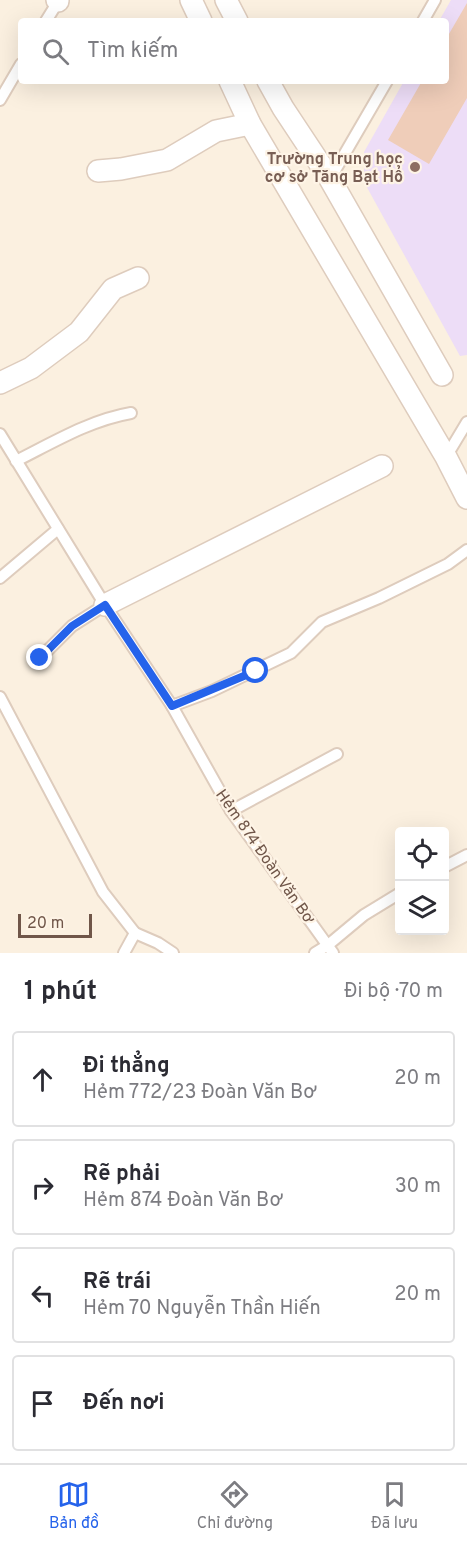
<!DOCTYPE html>
<html lang="vi">
<head>
<meta charset="utf-8">
<style>
	body { margin:0; font-family:Overpass,sans-serif; background:#f7f7f7; color:#2b2b33 }
	.controls { position:absolute; right:18px; bottom:18px; display:grid; overflow:hidden; border-radius:6px; box-shadow:0 6px 24px #0002 }
	.controls button { width:54px; height:54px; display:grid; place-items:center; padding:0; border:0; border-bottom:2px solid #e1e1e2; background:#fff; color:#2b2b33; font:30px sans-serif }
	.scale { position:absolute; left:18px; bottom:15px; width:74px; box-sizing:border-box; padding-left:6px; border:3px solid #705649; border-top:0; font-size:16px; line-height:21px; white-space:nowrap; color:#705649; -webkit-text-stroke:4px #fef4e6; paint-order:stroke }
	.stop { position:absolute; width:18px; height:18px; margin:-14px; border:4px solid #2563eb; border-radius:50%; background:#fff }
	.stop.end { background:#2563eb; border-color:#fff; box-shadow:0 2px 6px #0008 }
	.list { margin:0; padding:0; list-style:none }
	h2 { display:flex; justify-content:space-between; align-items:center; height:78px; margin:0; padding:0 24px; font-size:26px }
	h2 small { font-size:20px; font-weight:400; color:#7c7c81 }
	.list li { display:grid; grid-template-columns:39px 1fr auto; gap:18px; align-items:center; box-sizing:border-box; height:96px; margin:0 12px 12px; padding:0 12px; border:2px solid #e1e1e2; border-radius:6px }
	.list b { display:block; font-size:22px; white-space:nowrap }
	.list p { margin:0; font-size:20px; white-space:nowrap; color:#7c7c81 }
	.list em { font-size:20px; font-style:normal; color:#7c7c81 }
	.icon { flex:none; width:33px; height:33px; fill:none; stroke:currentColor; stroke-width:2; stroke-linecap:round; stroke-linejoin:round }
	.map { position:relative; flex:none; width:467px; height:953px; overflow:hidden }
	.search { position:absolute; background:#fff; box-shadow:0 6px 24px #0002; left:18px; right:18px; top:18px; height:66px; display:flex; align-items:center; gap:15px; box-sizing:border-box; padding:0 21px; border-radius:6px; color:#7c7c81; font-size:22px }
	.sheet { height:510px; background:#fff }
	nav { display:flex; justify-content:space-around; align-items:center; box-sizing:border-box; height:84px; border-top:2px solid #e1e1e2; background:#fff; font-size:16px; color:#7c7c81 }
	nav a { display:grid; justify-items:center; gap:3px }
	nav .on { color:#2563eb }
	.map>svg:first-child { display:block }
</style>
</head>
<body>
<div class="map">
<svg width="467" height="953" viewBox="0 0 467 953">
	<rect width="100%" height="100%" fill="#fbf0e0"/>
	<!-- education -->
	<path fill="#edddf7" d="M 451,0 L 467,0 L 467,355 L 460,356 L 364,182 L 364,152 L 404,81 L 446,81 L 446,21 L 439,21 Z"/>
	<!-- building -->
	<path fill="#efcdb9" d="M 467,3 L 467,98 L 429,164 L 388,140 L 422,81 L 446,81 L 446,39 Z"/>
	<g fill="none" stroke-linecap="round" stroke-linejoin="round">
		<!-- lane casing -->
		<g stroke="#deccbd" stroke-width="14">
			<g id="lane">
				<path d="M 46,21 L 59,0"/>
				<path d="M 423,21 L 435,0"/>
				<path d="M 0,100 L 21,64"/>
				<path d="M 330,179 L 387,81"/>
				<path d="M 0,434 L 105,605 L 172,706 L 231,811 L 333,953"/>
				<path d="M 446,457 L 467,422"/>
				<path d="M 16,461 C 52,443 90,420 131,413"/>
				<path d="M 0,578 L 58,529"/>
				<path d="M 40,658 L 72,626 L 105,605"/>
				<path d="M 0,697 L 103,892 L 135,933 L 158,943 L 173,953"/>
				<path d="M 172,706 L 212,691 L 291,653 L 322,622 L 379,598 L 448,564 L 467,550"/>
				<path d="M 231,811 L 337,754"/>
				<path d="M 444,867 L 467,855"/>
				<path d="M 124,953 L 135,933"/>
				<path d="M 315,953 L 328,945 L 364,915 L 400,893"/>
			</g>
		</g>
		<!-- street casing -->
		<g stroke="#deccbd" stroke-width="24">
			<g id="street">
				<path d="M 57,0 L 58,1"/>
				<path d="M 191,0 L 201,21"/>
				<path d="M 226,0 L 237,21"/>
				<path d="M 230,81 L 250,124 L 446,457 L 467,498"/>
				<path d="M 268,81 L 283,108 L 330,179 L 442,375"/>
				<path d="M 98,171 L 121,169 L 167,160 L 216,131 L 250,124"/>
				<path d="M 0,383 L 31,368 L 79,332 L 113,289 L 138,278"/>
				<path d="M 105,605 L 382,466"/>
			</g>
		</g>
		<!-- lane -->
		<use href="#lane" stroke="#fff" stroke-width="10"/>
		<!-- street -->
		<use href="#street" stroke="#fff" stroke-width="21"/>
	</g>
	<g fill="none" stroke-linecap="round" stroke-linejoin="round">
		<!-- route -->
		<path stroke="#2563eb" stroke-width="8" d="M 40,658 L 72,626 L 105,605 L 172,706 L 256,671"/>
	</g>
	<!-- markers -->
	<circle fill="#8d6e63" stroke="#fef4e6" stroke-width="2" cx="415" cy="167" r="6"/>
	<g text-anchor="middle" stroke-width="4.5" stroke-linejoin="round" paint-order="stroke">
		<!-- education labels -->
		<g font-size="16" font-weight="bold" fill="#785e54" stroke="#fef4e6" text-anchor="end">
			<text x="403" y="164">Trường Trung học<tspan x="403" dy="18">cơ sở Tăng Bạt Hổ</tspan></text>
		</g>
		<!-- street labels -->
		<g font-size="16" fill="#705649" stroke="#fef4e6">
			<text transform="translate(266 856) rotate(55)" y="6">Hẻm 874 Đoàn Văn Bơ</text>
		</g>
	</g>
</svg>
<div class="controls">
<button><svg class="icon" aria-label="locate" viewBox="0 0 24 24"><circle cx="12" cy="12" r="6"/><path d="M12 2v4M12 18v4M2 12h4M18 12h4"/></svg></button>
<button><svg class="icon" aria-label="layers" viewBox="0 0 24 24"><path d="M12 4l9 5-9 5-9-5zM3 14l9 5 9-5"/></svg></button>
</div>
<div class="scale">20 m</div>
<div class="stop" style="left:256px;top:671px"></div>
<div class="stop end" style="left:40px;top:658px"></div>
<div class="search"><svg class="icon" aria-label="search" viewBox="0 0 24 24"><circle cx="10" cy="10" r="6"/><path d="M15 15l6 6"/></svg>Tìm kiếm</div>
</div>
<section class="sheet">
<h2>1 phút<small>Đi bộ · 70 m</small></h2>
<ul class="list">
<li><svg class="icon" aria-label="ahead" viewBox="0 0 24 24"><path d="M12 20V5M6 11l6-6 6 6"/></svg><div><b>Đi thẳng</b><p>Hẻm 772/23 Đoàn Văn Bơ</p></div><em>20 m</em></li>
<li><svg class="icon" aria-label="right" viewBox="0 0 24 24"><path d="M7 20v-9h11M14 6l5 5-5 5"/></svg><div><b>Rẽ phải</b><p>Hẻm 874 Đoàn Văn Bơ</p></div><em>30 m</em></li>
<li><svg class="icon" aria-label="left" viewBox="0 0 24 24"><path d="M17 20v-9H6M10 6l-5 5 5 5"/></svg><div><b>Rẽ trái</b><p>Hẻm 70 Nguyễn Thần Hiến</p></div><em>20 m</em></li>
<li><svg class="icon" aria-label="arrive" viewBox="0 0 24 24"><path d="M6 21V4h12l-3 4 3 4H6"/></svg><div><b>Đến nơi</b></div></li>
</ul>
</section>
<nav>
<a class="on"><svg class="icon" aria-label="map" viewBox="0 0 24 24"><path d="M3 6l6-2 6 2 6-2v14l-6 2-6-2-6 2zM9 4v14M15 6v14"/></svg>Bản đồ</a>
<a><svg class="icon" aria-label="directions" viewBox="0 0 24 24"><path d="M12 3l9 9-9 9-9-9zM9 14v-3h6M13 9l2 2-2 2"/></svg>Chỉ đường</a>
<a><svg class="icon" aria-label="saved" viewBox="0 0 24 24"><path d="M7 4h10v16l-5-4-5 4z"/></svg>Đã lưu</a>
</nav>
</body>
</html>
